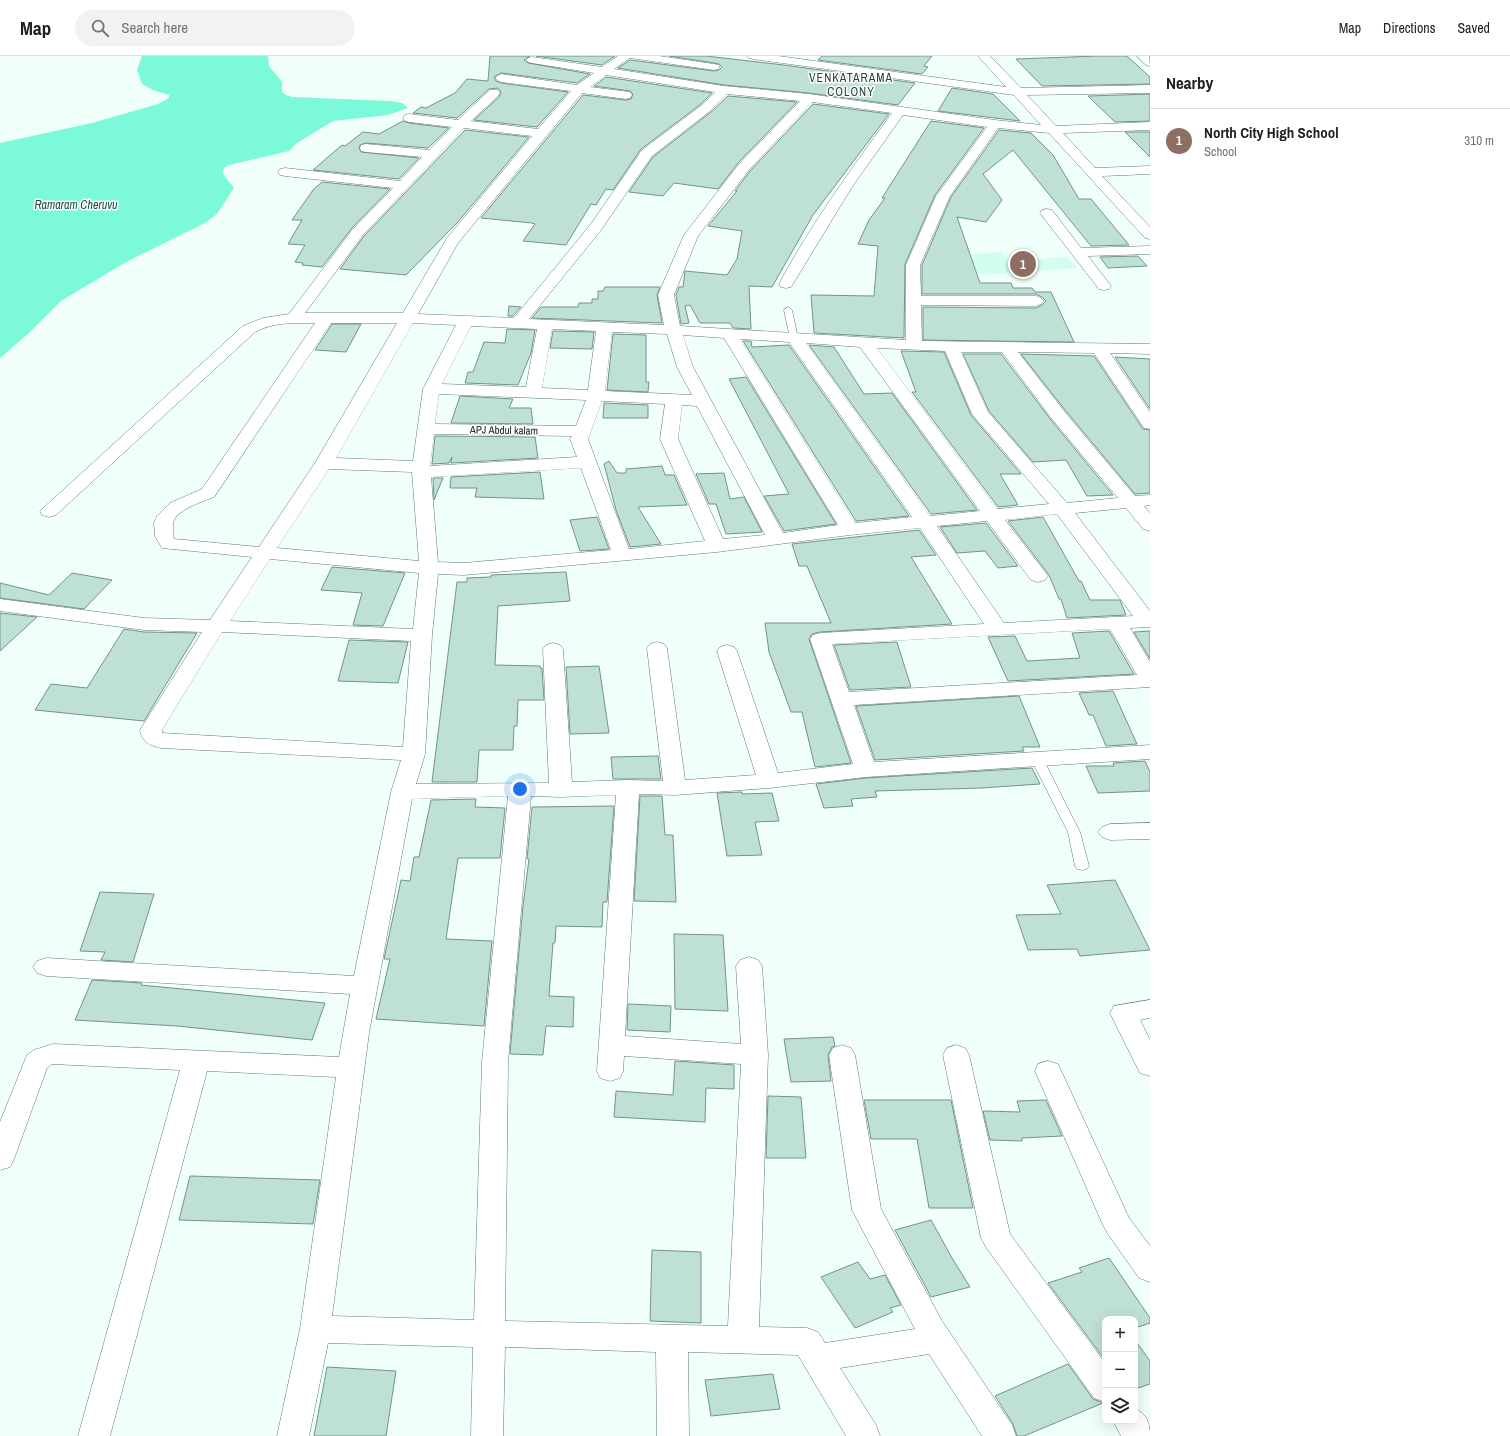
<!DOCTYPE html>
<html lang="en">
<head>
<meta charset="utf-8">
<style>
	body { margin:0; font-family:"Archivo Narrow",sans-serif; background:#f2f2f2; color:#202124 }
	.controls { position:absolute; right:12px; bottom:12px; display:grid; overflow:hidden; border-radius:8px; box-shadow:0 4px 16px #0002 }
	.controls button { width:36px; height:36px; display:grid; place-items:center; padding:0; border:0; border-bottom:1px solid #e0e0e0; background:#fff; color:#202124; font:20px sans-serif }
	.you { position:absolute; left:520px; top:733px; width:14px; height:14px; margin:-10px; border:3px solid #fff; border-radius:50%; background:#1a73e8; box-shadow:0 0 0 6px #1a73e833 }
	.badge { display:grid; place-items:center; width:26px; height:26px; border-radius:50%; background:#0f766e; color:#fff; font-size:13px; font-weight:700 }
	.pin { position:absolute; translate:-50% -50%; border:2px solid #fff; box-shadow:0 1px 4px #0006 }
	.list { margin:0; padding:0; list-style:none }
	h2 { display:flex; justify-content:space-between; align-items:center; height:52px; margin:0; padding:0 16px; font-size:17px }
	h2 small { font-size:13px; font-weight:400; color:#757577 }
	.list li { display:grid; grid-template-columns:26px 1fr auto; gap:12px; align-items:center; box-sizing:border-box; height:64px; padding:0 16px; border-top:1px solid #e0e0e0 }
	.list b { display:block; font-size:15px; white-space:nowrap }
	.list p { margin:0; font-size:13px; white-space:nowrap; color:#757577 }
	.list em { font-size:13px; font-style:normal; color:#757577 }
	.icon { flex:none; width:22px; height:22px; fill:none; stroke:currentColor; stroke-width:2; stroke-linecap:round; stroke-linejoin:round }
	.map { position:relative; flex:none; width:1150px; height:1380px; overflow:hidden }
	header { display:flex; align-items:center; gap:24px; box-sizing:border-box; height:56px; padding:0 20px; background:#fff; border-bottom:1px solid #e0e0e0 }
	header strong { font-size:19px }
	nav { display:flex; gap:22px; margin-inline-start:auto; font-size:14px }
	.search { width:280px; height:36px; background:#f2f2f2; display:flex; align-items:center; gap:10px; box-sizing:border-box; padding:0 14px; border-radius:22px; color:#757577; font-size:15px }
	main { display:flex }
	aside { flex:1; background:#fff }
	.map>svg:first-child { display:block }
</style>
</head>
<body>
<header>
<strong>Map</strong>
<div class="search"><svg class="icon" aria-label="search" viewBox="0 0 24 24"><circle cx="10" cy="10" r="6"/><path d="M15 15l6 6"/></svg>Search here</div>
<nav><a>Map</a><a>Directions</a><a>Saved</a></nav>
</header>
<main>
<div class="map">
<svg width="1150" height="1380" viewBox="0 0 1150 1380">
	<rect width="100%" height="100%" fill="#f1fffa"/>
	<!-- built -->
	<path fill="#d2fef0" d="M 1001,196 L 1009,205 L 1067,201 L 1077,212 L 980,219 L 963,198 Z"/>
	<!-- water -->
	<path fill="#7bf9d8" d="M 142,0 L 268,0 L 269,10 L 282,26 L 282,36 L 286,39 L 292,41 L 390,45 L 402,47 L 408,52 L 388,59 L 333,65 L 297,87 L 289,95 L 229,109 L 224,112 L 223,118 L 234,132 L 217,158 L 205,167 L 128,205 L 61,245 L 29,277 L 0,302 L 0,87 L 92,67 L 158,48 L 169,42 L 169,39 L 153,34 L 142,28 L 137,14 Z"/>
	<!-- building -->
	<g fill="#bfe0d5" stroke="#739389">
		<path d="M 490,0 L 530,0 L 524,4 L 528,7 L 590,18 L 577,27 L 501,17 L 494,21 L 496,25 L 501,27 L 568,36 L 537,71 L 474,64 L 499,41 L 501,36 L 498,32 L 489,33 L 457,62 L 413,57 L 421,51 L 426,52 L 455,37 L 467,23 L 488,25 Z"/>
		<path d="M 536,0 L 615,0 L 602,9 Z"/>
		<path d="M 669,0 L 706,0 L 784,9 L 915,27 L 898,49 L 809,37 L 724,29 L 618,12 L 630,4 L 714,15 L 719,14 L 722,11 L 719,8 L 714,7 Z"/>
		<path d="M 822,0 L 932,0 L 924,10 L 928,11 L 922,18 L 818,4 Z"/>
		<path d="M 1097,0 L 1127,0 L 1150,21 L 1150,28 L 1042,30 L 1016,3 Z"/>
		<path d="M 606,21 L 712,37 L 701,48 L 641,93 L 613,134 L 606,133 L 596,149 L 591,148 L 566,189 L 523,185 L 535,168 L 532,167 L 481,162 L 583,39 L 626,44 L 631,43 L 633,38 L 630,35 L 594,30 Z"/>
		<path d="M 952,32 L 993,38 L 1020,65 L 938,55 Z"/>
		<path d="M 1150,38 L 1150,65 L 1115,66 L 1088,40 Z"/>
		<path d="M 728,40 L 797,46 L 738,107 L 718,133 L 674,127 L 663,140 L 629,136 L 653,101 L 711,56 Z"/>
		<path d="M 813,48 L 889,58 L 813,159 L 772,231 L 749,230 L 751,273 L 733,272 L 730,267 L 700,267 L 690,249 L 685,250 L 689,267 L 681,268 L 676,239 L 679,231 L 683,231 L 685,215 L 727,219 L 737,203 L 742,175 L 708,170 L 737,135 L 735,135 L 750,115 Z"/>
		<path d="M 403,65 L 409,67 L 449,72 L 428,92 L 366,87 L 360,89 L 359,92 L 361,96 L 419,102 L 399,123 L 313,114 L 342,89 L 345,90 L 363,76 L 379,78 Z"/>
		<path d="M 931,65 L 984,72 L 935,139 L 905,208 L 904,282 L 814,277 L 811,239 L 874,240 L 878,190 L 858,188 L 869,164 L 885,142 L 882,142 Z"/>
		<path d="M 465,74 L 529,81 L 457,167 L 406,219 L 340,213 L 364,180 Z"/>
		<path d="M 999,74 L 1031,77 L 1053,99 L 1079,143 L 1091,143 L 1129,189 L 1091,190 L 1013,94 L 983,118 L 1002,144 L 986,166 L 957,161 L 980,227 L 1011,227 L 1013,232 L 1032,232 L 1035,236 L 1051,236 L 1074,286 L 923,284 L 923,251 L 1036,252 L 1042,249 L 1046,245 L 1042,241 L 1036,238 L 922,238 L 922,209 L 951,141 Z"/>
		<path d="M 1125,76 L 1150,76 L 1150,101 Z"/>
		<path d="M 322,126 L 390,133 L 352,172 L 322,211 L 302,209 L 303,207 L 295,206 L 305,189 L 288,188 L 302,164 L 292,164 L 313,134 Z"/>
		<path d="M 1138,200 L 1147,210 L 1108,212 L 1100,201 Z"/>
		<path d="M 605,231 L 660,231 L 657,239 L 662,267 L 532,262 L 541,251 L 578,251 L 579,247 L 592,247 L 592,243 L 598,243 L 598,235 L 603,235 Z"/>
		<path d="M 509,250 L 521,251 L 513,260 L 508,260 Z"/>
		<path d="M 332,268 L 361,268 L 346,296 L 315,294 Z"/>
		<path d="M 507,273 L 535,274 L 531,297 L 518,329 L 465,327 L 468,316 L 473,316 L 484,286 L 505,287 Z"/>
		<path d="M 553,275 L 594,276 L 592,293 L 550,292 Z"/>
		<path d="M 613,278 L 646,279 L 646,326 L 649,326 L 648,336 L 607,334 Z"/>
		<path d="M 743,285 L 751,285 L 752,291 L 789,289 L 909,460 L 856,465 Z"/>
		<path d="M 809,289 L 834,291 L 864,338 L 892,337 L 977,454 L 931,458 Z"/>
		<path d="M 901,295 L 944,296 L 971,359 L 1021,418 L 1000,418 L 1018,449 L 998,451 L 912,336 L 916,336 Z"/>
		<path d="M 963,298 L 1001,298 L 1051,364 L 1113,439 L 1087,440 L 1066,404 L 1033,406 L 989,355 Z"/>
		<path d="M 1021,298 L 1094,300 L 1143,373 L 1150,374 L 1150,437 L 1135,438 L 1065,354 Z"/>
		<path d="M 1115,301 L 1150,303 L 1150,353 Z"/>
		<path d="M 746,321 L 836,468 L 784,475 L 764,440 L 789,438 L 729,323 Z"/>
		<path d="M 460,340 L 513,343 L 509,352 L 531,352 L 533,368 L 451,367 Z"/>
		<path d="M 604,347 L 648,349 L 648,362 L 603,362 Z"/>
		<path d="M 435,380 L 535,381 L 538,402 L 451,407 L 452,401 L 449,407 L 432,408 Z"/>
		<path d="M 609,405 L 617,417 L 626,417 L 626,413 L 662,410 L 665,419 L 674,419 L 687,449 L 638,451 L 661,488 L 630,491 L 616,454 L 604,408 Z"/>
		<path d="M 540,416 L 544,443 L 475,441 L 477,432 L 450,432 L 451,421 Z"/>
		<path d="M 724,417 L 730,443 L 744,441 L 762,476 L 726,478 L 716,448 L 709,448 L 696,418 Z"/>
		<path d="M 433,422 L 443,422 L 434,444 Z"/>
		<path d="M 597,461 L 609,493 L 580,495 L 570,464 Z"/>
		<path d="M 1043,461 L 1079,525 L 1081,525 L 1090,544 L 1120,544 L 1126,559 L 1067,562 L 1061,543 L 1059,543 L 1049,519 L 1008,465 Z"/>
		<path d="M 986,467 L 1018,510 L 998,512 L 985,495 L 957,497 L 940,471 Z"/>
		<path d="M 919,474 L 936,499 L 911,501 L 952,568 L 820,576 L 812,578 L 809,583 L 851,707 L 815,711 L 802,656 L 791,656 L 769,596 L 765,567 L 831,567 L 807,510 L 799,510 L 792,488 Z"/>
		<path d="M 332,511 L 405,517 L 383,570 L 353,569 L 362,537 L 321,534 Z"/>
		<path d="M 566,516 L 570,545 L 498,550 L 495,609 L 540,610 L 540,612 L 542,612 L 544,644 L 518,644 L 517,670 L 514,670 L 513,694 L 479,694 L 477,726 L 432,726 L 457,526 L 467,526 L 467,522 L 491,521 L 491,519 Z"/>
		<path d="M 72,517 L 112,524 L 84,553 L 0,542 L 0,527 L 49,539 Z"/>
		<path d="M 0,557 L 37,561 L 0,595 Z"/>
		<path d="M 124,573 L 144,576 L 197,577 L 144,665 L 35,654 L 51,628 L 87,632 Z"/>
		<path d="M 1109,575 L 1134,618 L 1008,625 L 988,581 L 1015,580 L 1027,605 L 1080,602 L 1072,577 Z"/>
		<path d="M 1150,575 L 1150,603 L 1134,576 Z"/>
		<path d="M 349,584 L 408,586 L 398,627 L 338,625 Z"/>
		<path d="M 897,586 L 911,631 L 850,634 L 834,589 Z"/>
		<path d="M 599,610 L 609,677 L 570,678 L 566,611 Z"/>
		<path d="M 1113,635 L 1137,688 L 1106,690 L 1093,659 L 1089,659 L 1079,637 Z"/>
		<path d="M 1019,640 L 1040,691 L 1022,691 L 1024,695 L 875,704 L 856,650 Z"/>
		<path d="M 658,700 L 661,723 L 613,723 L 611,701 Z"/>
		<path d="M 1145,705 L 1150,716 L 1150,735 L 1098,737 L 1086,710 L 1114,710 L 1113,707 Z"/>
		<path d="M 1032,712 L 1040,728 L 982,732 L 875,735 L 877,741 L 851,743 L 853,750 L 824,752 L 816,728 L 866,722 Z"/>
		<path d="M 742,736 L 742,738 L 772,737 L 779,765 L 755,766 L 762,799 L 727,800 L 717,737 Z"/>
		<path d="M 640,740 L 662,740 L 665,779 L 673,779 L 676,846 L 634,845 Z"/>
		<path d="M 476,743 L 475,751 L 505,752 L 500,802 L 458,802 L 446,883 L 492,885 L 484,970 L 376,963 L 390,903 L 384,903 L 401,824 L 410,825 L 414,801 L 419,801 L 431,744 Z"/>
		<path d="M 614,750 L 607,846 L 603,846 L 602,871 L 556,870 L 555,887 L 553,887 L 549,940 L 574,941 L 573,971 L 546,970 L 543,999 L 510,998 L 523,850 L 529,803 L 527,803 L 532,751 Z"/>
		<path d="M 1115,824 L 1150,894 L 1080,900 L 1077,893 L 1028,894 L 1016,859 L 1061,858 L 1047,829 Z"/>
		<path d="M 100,836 L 154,838 L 133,906 L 101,904 L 105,896 L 80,895 Z"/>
		<path d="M 674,878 L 723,879 L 728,955 L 675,953 Z"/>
		<path d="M 92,924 L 142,927 L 141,929 L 325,947 L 312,984 L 177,970 L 75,964 Z"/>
		<path d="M 628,948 L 671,950 L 670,976 L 627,974 Z"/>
		<path d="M 833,981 L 835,990 L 832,991 L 828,999 L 831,1025 L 791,1026 L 784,983 Z"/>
		<path d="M 675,1005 L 734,1009 L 734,1033 L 706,1032 L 705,1066 L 614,1061 L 616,1035 L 673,1039 Z"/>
		<path d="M 768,1040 L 801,1041 L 806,1102 L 766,1102 Z"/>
		<path d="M 864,1044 L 951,1044 L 973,1152 L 929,1152 L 917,1083 L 871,1083 Z"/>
		<path d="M 1046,1044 L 1062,1080 L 1022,1082 L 1022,1085 L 990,1084 L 983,1055 L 1020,1056 L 1017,1045 Z"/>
		<path d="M 190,1120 L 320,1124 L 313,1168 L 179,1164 Z"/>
		<path d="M 931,1164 L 952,1202 L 970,1231 L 931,1241 L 895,1174 Z"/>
		<path d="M 652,1194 L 701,1196 L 701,1267 L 650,1265 Z"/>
		<path d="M 1109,1202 L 1150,1262 L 1150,1267 L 1135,1272 L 1135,1263 L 1105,1263 L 1105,1304 L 1048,1227 L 1082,1216 L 1079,1212 Z"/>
		<path d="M 858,1206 L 870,1223 L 885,1219 L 901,1249 L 890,1252 L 893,1256 L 855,1272 L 821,1221 Z"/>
		<path d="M 1135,1284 L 1150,1305 L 1150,1328 L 1135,1333 Z"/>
		<path d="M 1068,1308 L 1093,1343 L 1103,1347 L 1024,1380 L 1017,1380 L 1013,1368 L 995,1340 Z"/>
		<path d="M 327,1311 L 396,1315 L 386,1380 L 314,1380 Z"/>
		<path d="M 773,1318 L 780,1353 L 711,1360 L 705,1324 Z"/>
	</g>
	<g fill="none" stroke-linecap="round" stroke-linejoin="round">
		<!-- lane casing -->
		<g stroke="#5e7d74" stroke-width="1">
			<g id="lane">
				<path d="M 788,251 L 792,254 L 798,282 L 794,285 L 790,282 L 784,254 Z"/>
				<path d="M 1037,699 L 1041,700 L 1043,703 L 1080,776 L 1089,810 L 1087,813 L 1082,814 L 1077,813 L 1075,810 L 1068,776 L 1031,703 L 1033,700 Z"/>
			</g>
		</g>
		<!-- street casing -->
		<g stroke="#5e7d74" stroke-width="1">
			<g id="street">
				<path d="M 618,0 L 659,0 L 714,8 L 718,9 L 720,11 L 718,13 L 714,14 L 630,2 L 614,13 L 724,30 L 809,38 L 995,64 L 1041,69 L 1014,39 L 753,3 L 749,2 L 747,0 L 778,0 L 1006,31 L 978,0 L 990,0 L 1021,32 L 1150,29 L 1150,37 L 1027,39 L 1056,70 L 1150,66 L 1150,74 L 1063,77 L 1095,112 L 1150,110 L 1150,118 L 1102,120 L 1150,171 L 1150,183 L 1145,182 L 1049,77 L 998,72 L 950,140 L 920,209 L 921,240 L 1036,240 L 1041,242 L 1044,245 L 1041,248 L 1036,250 L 921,249 L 922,285 L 1150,288 L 1150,298 L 1110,297 L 1150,356 L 1150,373 L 1144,372 L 1094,297 L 1018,296 L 1064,355 L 1135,440 L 1150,439 L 1150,449 L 1144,450 L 1150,457 L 1150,475 L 1143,473 L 1126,452 L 1075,457 L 1150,555 L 1150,571 L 1130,572 L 1150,606 L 1150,631 L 854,649 L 874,706 L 1150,689 L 1150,703 L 866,721 L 769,732 L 675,739 L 639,738 L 625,980 L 741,988 L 736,910 L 740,904 L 749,901 L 758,904 L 762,910 L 768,999 L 759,1271 L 807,1272 L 818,1276 L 825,1287 L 915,1273 L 852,1154 L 829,999 L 833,992 L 842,989 L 851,992 L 855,999 L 881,1153 L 942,1265 L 1012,1369 L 1016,1380 L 982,1380 L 929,1298 L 840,1312 L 876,1369 L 880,1380 L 846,1380 L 798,1299 L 688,1296 L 689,1380 L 657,1380 L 656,1296 L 505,1291 L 503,1380 L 471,1380 L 473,1291 L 328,1287 L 309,1380 L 277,1380 L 300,1273 L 336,1021 L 207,1015 L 110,1380 L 78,1380 L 180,1014 L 52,1008 L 47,1012 L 14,1103 L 10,1111 L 0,1114 L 0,1066 L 27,999 L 34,994 L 53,988 L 339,1001 L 350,938 L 46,920 L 37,917 L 33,911 L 37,905 L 46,902 L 354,920 L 391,736 L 401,704 L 161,692 C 150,689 142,687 140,674 L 202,576 L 144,574 L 0,555 L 0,543 L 144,562 L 210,564 L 252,501 L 162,492 L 155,480 L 154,467 L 157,460 L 170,447 L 202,433 L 315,267 C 294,267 273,266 255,276 L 56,459 L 49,461 L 42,459 L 40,455 L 243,270 L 263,262 L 289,258 L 353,173 L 393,132 L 285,120 L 280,119 L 278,116 L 280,113 L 285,112 L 400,125 L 422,101 L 366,96 L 361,95 L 360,92 L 361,89 L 366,88 L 429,94 L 452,71 L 409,66 L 405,65 L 403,62 L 405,59 L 409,58 L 458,64 L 490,34 L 498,34 L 500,37 L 498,40 L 471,65 L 538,73 L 571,35 L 501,26 L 497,24 L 495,22 L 497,20 L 501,18 L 577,29 L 594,17 L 532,7 L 528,6 L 526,4 L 528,2 L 532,1 L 602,11 ZM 606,19 L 715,36 L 702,49 L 642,94 L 591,168 L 514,262 L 418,258 L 458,187 L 582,37 L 626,43 L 630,42 L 632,39 L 630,36 L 590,31 ZM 727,38 L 800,45 L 739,108 L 684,179 L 658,239 L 664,269 L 529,263 L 601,174 L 652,100 L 710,55 ZM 812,46 L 892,57 C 852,112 811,168 779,228 L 781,231 L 786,232 L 791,231 L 852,131 L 903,59 L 987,71 L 936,140 L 906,209 L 906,284 L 680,270 L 674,239 L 698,180 L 749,114 ZM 464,72 L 532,80 L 447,182 L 403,257 L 305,257 L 363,179 ZM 331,267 L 397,267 L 315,407 L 259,491 L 174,483 C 173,478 172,469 174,464 C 179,453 204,445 214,441 ZM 413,267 L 456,269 L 423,333 L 413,405 L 336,402 ZM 471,270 L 537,273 L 526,331 L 442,328 ZM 552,273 L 596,275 L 588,334 L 542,332 ZM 612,276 L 667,278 L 677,311 L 692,339 L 605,335 ZM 683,279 L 724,282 L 838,469 L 783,477 L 693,311 ZM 740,283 L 789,286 L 912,461 L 855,467 ZM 806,287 L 860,291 L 980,455 L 930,460 ZM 877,292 L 945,295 L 972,358 L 1049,448 L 997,453 ZM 961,296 L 1002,296 L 1052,363 L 1118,442 L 1067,447 L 988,356 ZM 439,338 L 586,344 L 576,370 L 435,368 ZM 602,345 L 665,348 L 660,383 L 705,485 L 629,493 L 588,383 ZM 682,349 L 697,350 L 765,479 L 723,483 L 678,383 ZM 434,378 L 572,380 L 570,383 L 577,401 L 430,410 ZM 581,412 L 611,494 L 464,507 L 438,506 L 431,421 ZM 329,413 L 412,416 L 419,505 L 277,492 ZM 1057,458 L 1133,560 L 1004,567 L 937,470 L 987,465 L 1031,524 L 1038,526 L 1045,524 L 1048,520 L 1005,464 ZM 920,472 L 984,568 L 820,577 L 813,579 L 810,583 L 853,708 L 778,717 L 737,595 L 734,591 L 727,589 L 720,591 L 717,595 L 756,719 L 685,724 L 667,592 L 664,588 L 657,586 L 650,588 L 647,592 L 663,725 L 628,724 L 572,726 L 563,593 L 560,589 L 553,587 L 546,589 L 543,593 L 549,727 L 416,728 L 425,698 L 432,579 L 438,518 L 464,519 L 717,496 L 850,479 ZM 270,503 L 419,517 L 413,573 L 230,565 ZM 1110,573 L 1137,619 L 849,636 L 832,588 ZM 222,576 L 411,585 L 403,691 L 162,677 L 162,674 ZM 616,739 L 597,1015 L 600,1022 L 610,1025 L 620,1022 L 623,1015 L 624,1000 L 741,1008 L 728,1270 L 505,1265 L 508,1006 L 531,740 L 561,741 ZM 508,740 L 482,1006 L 474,1264 L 332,1260 L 369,977 L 412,743 Z"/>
				<path d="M 1137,0 L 1149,0 L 1150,10 L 1146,9 Z"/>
				<path d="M 1047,153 L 1052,154 L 1081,192 L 1150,190 L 1150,198 L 1088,200 L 1111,230 L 1109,233 L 1104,234 L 1099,233 L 1040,157 L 1042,154 Z"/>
				<path d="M 1150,767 L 1150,783 L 1110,784 L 1102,781 L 1098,776 L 1102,771 L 1110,768 Z"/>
				<path d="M 1150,944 L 1150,962 L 1140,964 L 1150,984 L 1150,1020 L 1140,1017 L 1110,957 L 1114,950 Z"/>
				<path d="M 956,989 L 965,992 L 969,999 L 1010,1178 L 1105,1307 L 1105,1346 L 1094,1342 L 986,1191 L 981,1182 L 943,999 L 947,992 Z"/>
				<path d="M 1048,1005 L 1058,1008 L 1129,1162 L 1150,1190 L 1150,1226 L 1139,1222 L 1108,1178 L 1103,1169 L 1035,1015 L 1038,1008 Z"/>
				<path d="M 1135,1353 C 1147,1357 1150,1368 1150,1380 L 1121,1380 L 1113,1365 L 1135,1365 Z"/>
			</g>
		</g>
		<!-- lane -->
		<use href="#lane" fill="#fff" fill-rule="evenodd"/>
		<!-- street -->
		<use href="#street" fill="#fff" fill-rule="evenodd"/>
	</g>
	<g text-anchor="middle" stroke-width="3" stroke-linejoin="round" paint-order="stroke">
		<!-- far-street labels -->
		<g font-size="11" fill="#16231f" stroke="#fff">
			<text transform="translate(504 374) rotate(1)" y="4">APJ Abdul kalam</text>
		</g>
		<!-- far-neighbourhood labels -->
		<g font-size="12" letter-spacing="1" fill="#25433a" stroke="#fff">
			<text x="851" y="26">VENKATARAMA<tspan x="851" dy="14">COLONY</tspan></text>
		</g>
		<!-- far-water labels -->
		<g font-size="12" font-style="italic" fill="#154c3f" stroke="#fff">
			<text x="76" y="153">Ramaram Cheruvu</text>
		</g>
	</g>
</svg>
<div class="controls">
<button>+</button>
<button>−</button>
<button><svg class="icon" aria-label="layers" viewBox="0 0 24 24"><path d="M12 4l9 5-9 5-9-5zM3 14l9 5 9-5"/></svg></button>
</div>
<div class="you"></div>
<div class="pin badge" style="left:1023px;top:208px;background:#8d6e63">1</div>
</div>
<aside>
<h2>Nearby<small></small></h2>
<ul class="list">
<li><span class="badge" style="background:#8d6e63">1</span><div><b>North City High School</b><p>School</p></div><em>310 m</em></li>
</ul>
</aside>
</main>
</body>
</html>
